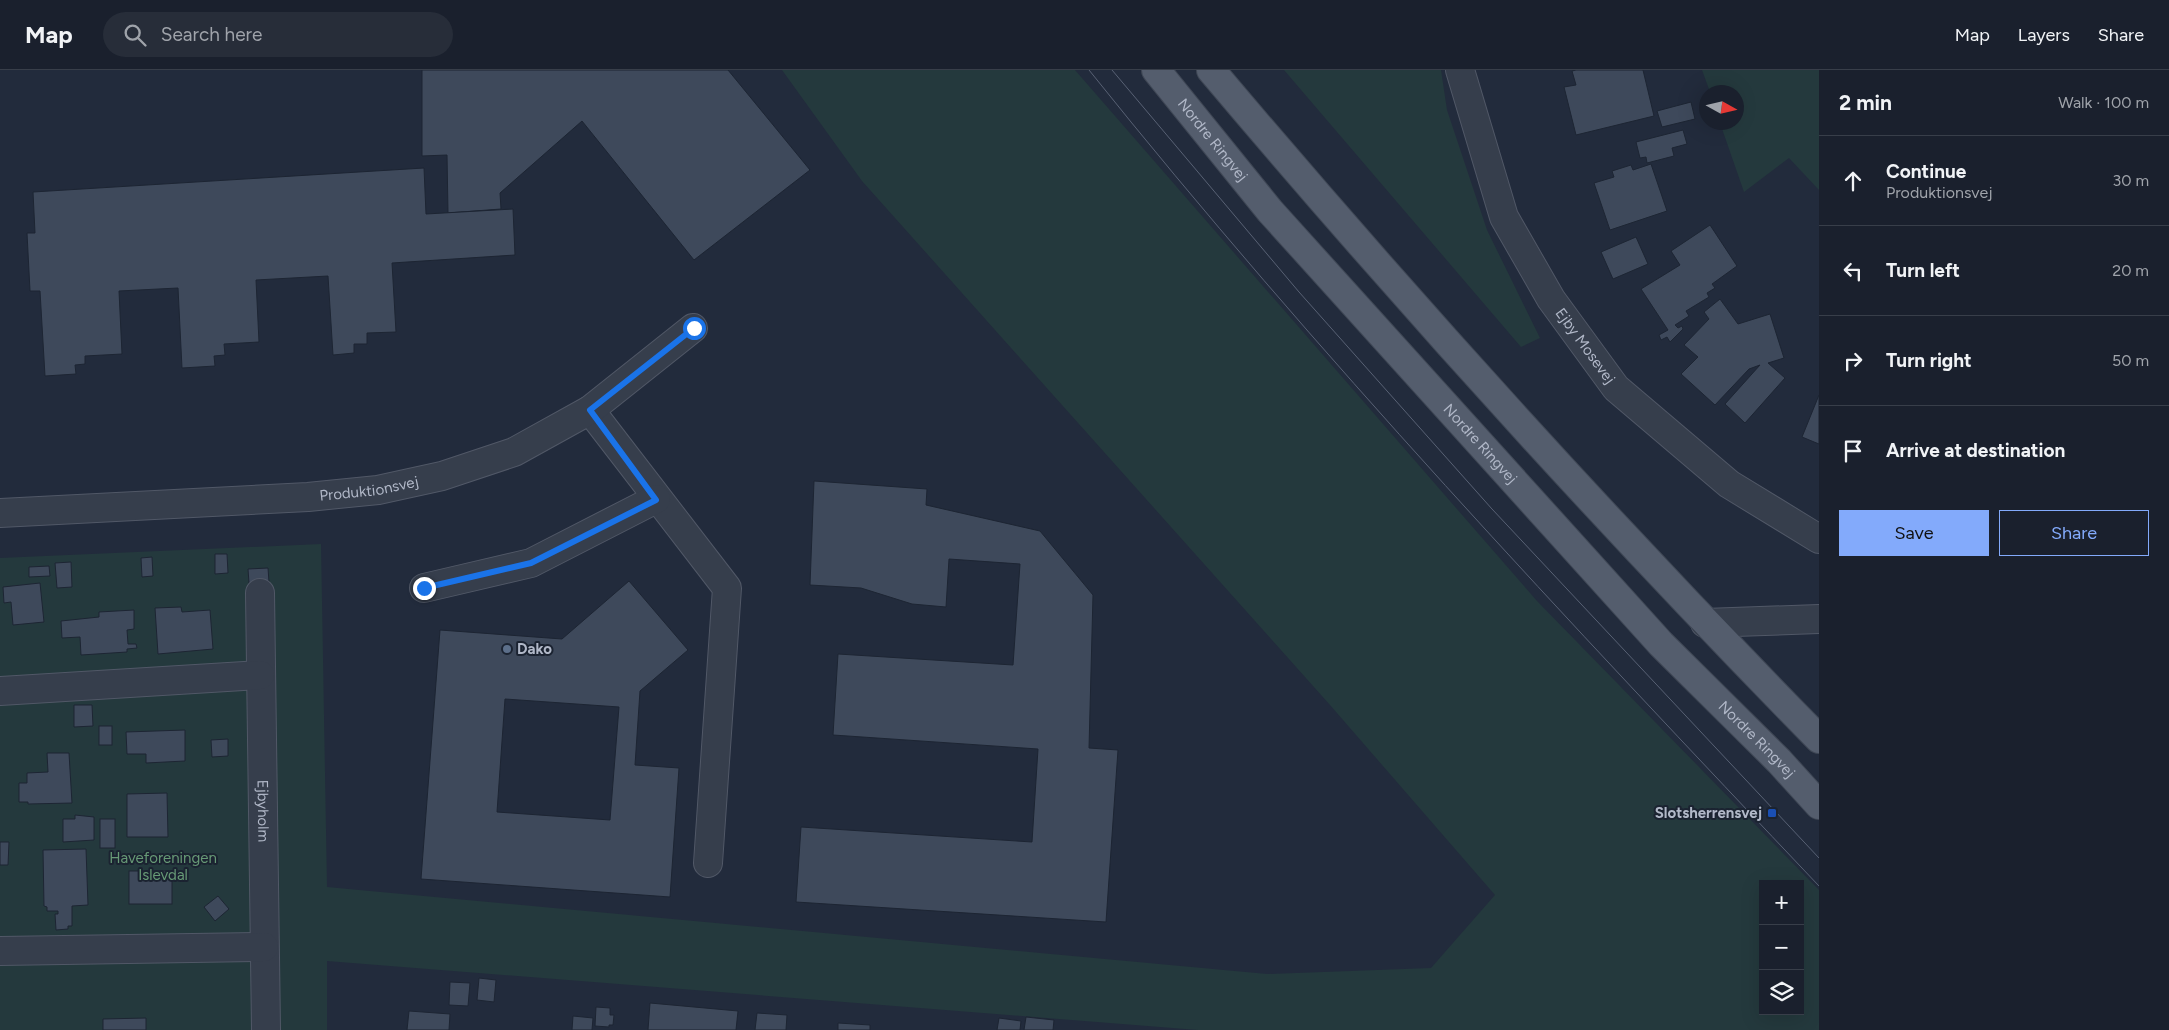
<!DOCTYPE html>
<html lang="en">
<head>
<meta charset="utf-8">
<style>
	body { margin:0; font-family:Figtree,sans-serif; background:#272d39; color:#f1f3f6 }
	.controls { position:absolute; right:15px; bottom:15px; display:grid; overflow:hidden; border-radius:0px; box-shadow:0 5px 20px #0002 }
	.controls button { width:45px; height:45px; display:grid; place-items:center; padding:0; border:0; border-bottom:1px solid #383e49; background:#1a202d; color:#f1f3f6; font:25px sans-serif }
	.compass { position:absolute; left:1699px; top:15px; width:45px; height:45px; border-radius:50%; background:#1a202d; box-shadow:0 5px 20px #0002; rotate:98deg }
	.stop { position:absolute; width:15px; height:15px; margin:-11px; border:4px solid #1a73e8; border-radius:50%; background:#fff }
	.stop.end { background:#1a73e8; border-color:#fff; box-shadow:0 1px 5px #0008 }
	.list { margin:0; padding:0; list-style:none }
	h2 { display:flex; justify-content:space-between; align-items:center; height:65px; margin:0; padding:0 20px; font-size:21px }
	h2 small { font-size:16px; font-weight:400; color:#9fa3aa }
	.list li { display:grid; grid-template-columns:32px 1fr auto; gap:15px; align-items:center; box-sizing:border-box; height:90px; padding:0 20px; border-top:1px solid #383e49 }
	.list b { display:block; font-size:19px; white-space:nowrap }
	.list p { margin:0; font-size:16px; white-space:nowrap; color:#9fa3aa }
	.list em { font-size:16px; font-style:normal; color:#9fa3aa }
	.actions { display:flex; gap:10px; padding:15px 20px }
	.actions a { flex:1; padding:11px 0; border:1px solid #83aafb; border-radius:0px; text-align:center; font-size:18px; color:#83aafb }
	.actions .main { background:#83aafb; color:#111 }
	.icon { flex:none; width:28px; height:28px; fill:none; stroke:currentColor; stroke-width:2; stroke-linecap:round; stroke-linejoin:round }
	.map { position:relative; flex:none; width:1819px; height:960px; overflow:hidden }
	header { display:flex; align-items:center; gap:30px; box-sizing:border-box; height:70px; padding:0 25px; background:#1a202d; border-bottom:1px solid #383e49 }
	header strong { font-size:24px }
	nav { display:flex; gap:28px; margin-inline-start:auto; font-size:18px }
	.search { width:350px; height:45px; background:#272d39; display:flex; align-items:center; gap:12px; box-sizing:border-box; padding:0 18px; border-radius:28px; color:#9fa3aa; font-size:19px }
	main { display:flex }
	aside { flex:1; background:#1a202d }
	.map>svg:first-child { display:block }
</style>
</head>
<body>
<header>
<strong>Map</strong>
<div class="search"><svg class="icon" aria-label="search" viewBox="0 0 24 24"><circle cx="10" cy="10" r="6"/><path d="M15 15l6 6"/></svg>Search here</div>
<nav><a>Map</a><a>Layers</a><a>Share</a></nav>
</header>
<main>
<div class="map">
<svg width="1819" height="960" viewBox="0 0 1819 960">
	<rect width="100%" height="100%" fill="#222b3c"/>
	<!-- green -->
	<g fill="#24393d" fill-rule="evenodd">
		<path d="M 782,0 L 1075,0 L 1537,531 L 1819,820 L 1819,960 L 1198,960 L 327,891 L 327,960 L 0,960 L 0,488 L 321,474 L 327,817 L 1267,904 L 1431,898 L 1495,825 L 1330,635 L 862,111 ZM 1763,814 L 1800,814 L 1800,941 L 1763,941 Z"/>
		<path d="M 1284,0 L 1441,0 L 1447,40 L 1487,160 L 1540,268 L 1521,277 Z"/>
		<path d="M 1702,0 L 1819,0 L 1819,120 L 1789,88 L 1744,122 L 1720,53 L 1736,52 L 1736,22 L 1710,22 Z"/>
	</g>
	<!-- building -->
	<g fill="#3e495b" stroke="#1d2533" fill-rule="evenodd">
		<path d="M 422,0 L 728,0 L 810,100 L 694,190 L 582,51 L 500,123 L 501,139 L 448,143 L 447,85 L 422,86 Z"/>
		<path d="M 1576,0 L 1643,0 L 1654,46 L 1576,65 L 1564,17 L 1576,15 L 1572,1 Z"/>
		<path d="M 1691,32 L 1695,49 L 1662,57 L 1657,41 Z"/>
		<path d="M 1683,60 L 1687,74 L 1672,78 L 1674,86 L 1647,93 L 1646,87 L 1640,88 L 1636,72 Z"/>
		<path d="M 1651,94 L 1667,141 L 1610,160 L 1594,113 L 1614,107 L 1612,101 L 1631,95 L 1633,100 Z"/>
		<path d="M 424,98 L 426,144 L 513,139 L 515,185 L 392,193 L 396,262 L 367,263 L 367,274 L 354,274 L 354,283 L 333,285 L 328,206 L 256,210 L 259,272 L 224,274 L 225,285 L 214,286 L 215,296 L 182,298 L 178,218 L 119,221 L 122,284 L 85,286 L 85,294 L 75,295 L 76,304 L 45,306 L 40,221 L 30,221 L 27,163 L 35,163 L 33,122 Z"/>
		<path d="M 1710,155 L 1737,196 L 1712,214 L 1715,218 L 1707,223 L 1709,227 L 1686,241 L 1689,246 L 1675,255 L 1678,258 L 1682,256 L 1683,259 L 1670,272 L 1667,267 L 1661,270 L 1659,265 L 1668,260 L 1641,219 L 1680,195 L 1671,181 Z"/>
		<path d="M 1636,167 L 1648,194 L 1613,209 L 1601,182 Z"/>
		<path d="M 1720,229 L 1738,254 L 1770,244 L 1784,288 L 1768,293 L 1785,308 L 1745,353 L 1725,334 L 1760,295 L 1749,299 L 1715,335 L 1681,304 L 1698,287 L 1684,275 L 1709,249 L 1704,242 Z"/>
		<path d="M 1819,325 L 1819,374 L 1802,367 Z"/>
		<path d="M 814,411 L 927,419 L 926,435 L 1040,461 L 1093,525 L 1089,678 L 1118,680 L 1106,852 L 796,832 L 801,757 L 1032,772 L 1038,679 L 833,665 L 838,584 L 1013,595 L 1020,494 L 949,489 L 946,537 L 912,534 L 861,518 L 810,515 Z"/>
		<path d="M 215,484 L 227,484 L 228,503 L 215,504 Z"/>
		<path d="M 152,487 L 153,506 L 142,507 L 141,488 Z"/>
		<path d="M 71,492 L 72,517 L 57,518 L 55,493 Z"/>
		<path d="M 49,496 L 50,506 L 29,507 L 29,497 Z"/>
		<path d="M 268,498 L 269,512 L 249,513 L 248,499 Z"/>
		<path d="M 629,511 L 688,580 L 640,621 L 635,695 L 679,698 L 670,827 L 421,809 L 440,560 L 562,569 ZM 505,629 L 619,637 L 610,750 L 497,742 Z"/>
		<path d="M 40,513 L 44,552 L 13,555 L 11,532 L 4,533 L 3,517 Z"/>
		<path d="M 181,537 L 182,542 L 210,540 L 213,579 L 158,584 L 155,538 Z"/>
		<path d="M 134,540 L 134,559 L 127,560 L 128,574 L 136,574 L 137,578 L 127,579 L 127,582 L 81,585 L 80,567 L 62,568 L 61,551 L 99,547 L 99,542 Z"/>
		<path d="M 74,635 L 92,635 L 93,656 L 74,657 Z"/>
		<rect x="99" y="656" width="13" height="19"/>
		<path d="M 185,660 L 185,691 L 146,693 L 146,684 L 127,684 L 126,662 Z"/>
		<path d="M 228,669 L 228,686 L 212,687 L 211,670 Z"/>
		<path d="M 47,683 L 69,683 L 72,733 L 28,734 L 28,732 L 19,732 L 19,713 L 27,713 L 27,703 L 48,702 Z"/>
		<path d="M 167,723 L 168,767 L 127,767 L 127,724 Z"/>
		<path d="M 75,745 L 94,747 L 94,770 L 63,772 L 63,749 L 75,749 Z"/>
		<rect x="100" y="749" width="15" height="29"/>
		<path d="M 0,772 L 9,772 L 8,795 L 0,795 Z"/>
		<path d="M 86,779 L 88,835 L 72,836 L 72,856 L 68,856 L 68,859 L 56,860 L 55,844 L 58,844 L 58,841 L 47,841 L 47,837 L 44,836 L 43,780 Z"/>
		<rect x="129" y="801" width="43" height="33"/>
		<path d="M 218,826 L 229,839 L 215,851 L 204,837 Z"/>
		<path d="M 479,908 L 496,910 L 494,932 L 477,930 Z"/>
		<path d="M 450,912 L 470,913 L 468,936 L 449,935 Z"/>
		<path d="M 650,933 L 738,941 L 736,960 L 648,960 Z"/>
		<path d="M 596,937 L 610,938 L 610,945 L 614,945 L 613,955 L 609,955 L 609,957 L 595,956 Z"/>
		<path d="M 409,941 L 450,944 L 449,960 L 407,960 Z"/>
		<path d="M 757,943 L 787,945 L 786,960 L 755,960 Z"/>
		<path d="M 573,946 L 593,948 L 592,960 L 572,960 Z"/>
		<path d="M 1026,947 L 1054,950 L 1053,960 L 1024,960 Z"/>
		<path d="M 146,948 L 146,960 L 103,960 L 103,949 Z"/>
		<path d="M 999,948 L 1021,951 L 1020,960 L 997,960 Z"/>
		<path d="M 838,953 L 870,955 L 870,960 L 838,960 Z"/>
	</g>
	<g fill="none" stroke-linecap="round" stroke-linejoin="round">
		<!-- minor casing -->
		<g stroke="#515867" stroke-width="30">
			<g id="minor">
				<path id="s1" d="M 1460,0 L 1504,147 L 1551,229 L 1616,318 L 1729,414 L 1819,469"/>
				<path d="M 590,340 L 727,518 L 708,793"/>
				<path id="s2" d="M 0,443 L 308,427 L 378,420 L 442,406 L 514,382 L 590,340 L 693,258"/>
				<path d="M 424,518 L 531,493 L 656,429"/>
				<path id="s3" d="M 260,523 L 266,960"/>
				<path d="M 1705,553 L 1819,549"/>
				<path d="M 0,621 L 260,605"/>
				<path d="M 0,881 L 264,877"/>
			</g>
		</g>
		<!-- major casing -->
		<g stroke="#3f4755" stroke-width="30">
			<g id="major">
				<path id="s4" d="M 1156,0 L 1270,141 L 1661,574 L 1779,691 L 1819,735"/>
				<path d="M 1211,0 C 1406,231 1608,454 1819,669"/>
			</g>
		</g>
		<!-- minor -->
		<use href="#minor" stroke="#363e4c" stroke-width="28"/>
		<!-- major -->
		<use href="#major" stroke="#545d6d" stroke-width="28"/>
		<!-- tram -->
		<g stroke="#586174" stroke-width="1">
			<path d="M 1089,0 C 1317,285 1568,551 1819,816"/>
			<path d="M 1112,0 L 1299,222 L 1492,439 L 1819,788"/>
		</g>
	</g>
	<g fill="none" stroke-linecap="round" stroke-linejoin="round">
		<!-- route -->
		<path stroke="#1a73e8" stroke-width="6" d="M 424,518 L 531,493 L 656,430 L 590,340 L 694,258"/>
	</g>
	<!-- markers -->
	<circle fill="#5c6f8a" stroke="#1b2331" stroke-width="2" cx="507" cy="579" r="5"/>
	<rect fill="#1a4fb4" stroke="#1b2331" stroke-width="2" x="1767" y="738" width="10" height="10" rx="2.5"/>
	<g text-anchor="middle" stroke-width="4" stroke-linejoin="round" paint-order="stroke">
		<!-- street labels -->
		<g font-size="15" fill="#b1b8c8" stroke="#1b2331">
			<text dy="5" stroke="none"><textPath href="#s4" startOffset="90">Nordre Ringvej</textPath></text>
			<text dy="5" stroke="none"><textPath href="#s1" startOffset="306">Ejby Mosevej</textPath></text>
			<text dy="5" stroke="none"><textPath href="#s4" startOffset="495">Nordre Ringvej</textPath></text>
			<text dy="5" stroke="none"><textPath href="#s2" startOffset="370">Produktionsvej</textPath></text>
			<text dy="5" stroke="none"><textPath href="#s4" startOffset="900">Nordre Ringvej</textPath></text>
			<text dy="5" stroke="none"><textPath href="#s3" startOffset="218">Ejbyholm</textPath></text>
		</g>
		<!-- poi labels -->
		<g font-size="15" font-weight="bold" fill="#b1b8c8" stroke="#1b2331" text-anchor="start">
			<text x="517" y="584">Dako</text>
			<text x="1762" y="748" text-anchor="end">Slotsherrensvej</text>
		</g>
		<!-- park labels -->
		<g font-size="15" fill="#679a76" stroke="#1b2331">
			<text x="163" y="793">Haveforeningen<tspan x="163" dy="17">Islevdal</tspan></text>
		</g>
	</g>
</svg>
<div class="controls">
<button>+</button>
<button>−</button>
<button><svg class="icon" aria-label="layers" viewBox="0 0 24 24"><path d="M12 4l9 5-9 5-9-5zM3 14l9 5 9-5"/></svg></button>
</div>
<svg class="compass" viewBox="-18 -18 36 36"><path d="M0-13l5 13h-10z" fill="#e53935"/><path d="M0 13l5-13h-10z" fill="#9fa3aa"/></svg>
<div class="stop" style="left:694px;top:258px"></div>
<div class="stop end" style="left:424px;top:518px"></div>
</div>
<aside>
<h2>2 min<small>Walk · 100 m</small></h2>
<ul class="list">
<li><svg class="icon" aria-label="ahead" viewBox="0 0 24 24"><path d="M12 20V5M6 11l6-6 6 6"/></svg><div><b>Continue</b><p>Produktionsvej</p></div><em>30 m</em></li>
<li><svg class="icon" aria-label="left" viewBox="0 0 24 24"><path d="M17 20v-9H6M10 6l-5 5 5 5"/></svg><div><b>Turn left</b></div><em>20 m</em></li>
<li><svg class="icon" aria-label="right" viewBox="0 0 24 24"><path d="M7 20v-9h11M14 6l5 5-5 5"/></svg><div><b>Turn right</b></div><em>50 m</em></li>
<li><svg class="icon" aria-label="arrive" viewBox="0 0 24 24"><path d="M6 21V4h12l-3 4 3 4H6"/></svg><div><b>Arrive at destination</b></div></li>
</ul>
<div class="actions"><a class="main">Save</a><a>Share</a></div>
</aside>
</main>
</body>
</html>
